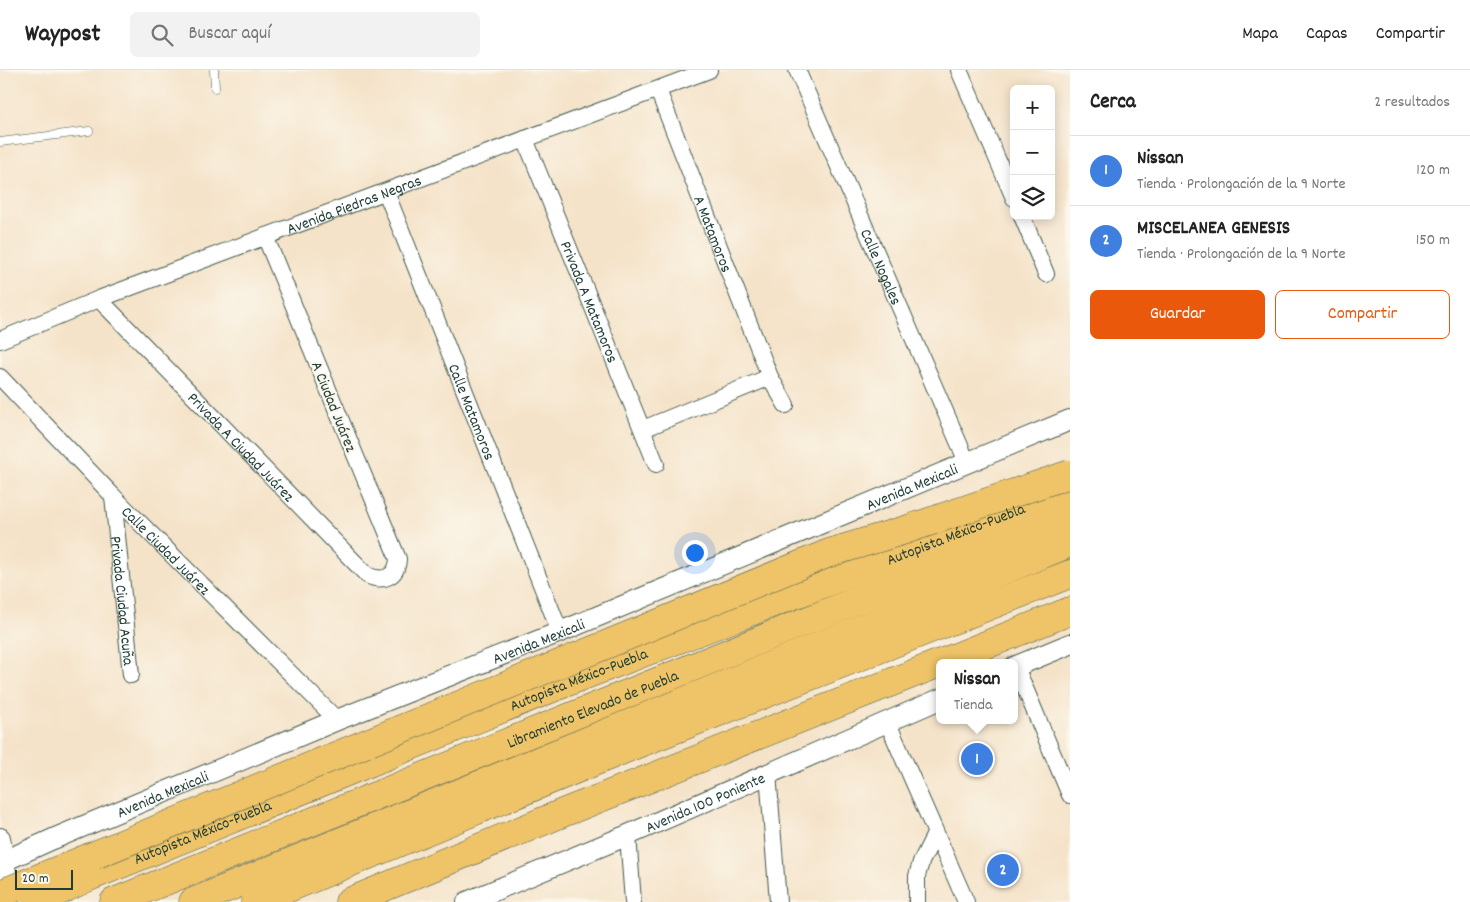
<!DOCTYPE html>
<html lang="es">
<head>
<meta charset="utf-8">
<style>
	body { margin:0; font-family:Dekko,sans-serif; background:#f2f2f2; color:#222 }
	.controls { position:absolute; right:15px; top:15px; display:grid; overflow:hidden; border-radius:8px; box-shadow:0 2px 12px #0003 }
	.controls button { width:45px; height:45px; display:grid; place-items:center; padding:0; border:0; border-bottom:1px solid #e0e0e0; background:#fff; color:#222; font:25px sans-serif }
	.scale { position:absolute; left:15px; bottom:12px; width:58px; box-sizing:border-box; padding-left:5px; border:2px solid #1f3d34; border-top:0; font-size:14px; line-height:18px; white-space:nowrap; color:#1f3d34; -webkit-text-stroke:4px #fbf7ec; paint-order:stroke }
	.you { position:absolute; left:694px; top:482px; width:18px; height:18px; margin:-12px; border:4px solid #fff; border-radius:50%; background:#1a73e8; box-shadow:0 0 0 8px #1a73e833 }
	.badge { display:grid; place-items:center; width:32px; height:32px; border-radius:50%; background:#ea580c; color:#fff; font-size:16px; font-weight:700 }
	.pin { position:absolute; translate:-50% -50%; border:2px solid #fff; box-shadow:0 1px 5px #0006 }
	.popup { position:absolute; left:936px; top:589px; width:82px; height:65px; box-sizing:border-box; display:grid; place-content:center; border-radius:8px; background:#fff; filter:drop-shadow(0 1px 4px #0005); font-size:16px; white-space:nowrap; color:#767676 }
	.popup b { font-size:19px; color:#222 }
	.popup::after { content:''; position:absolute; left:50%; top:100%; margin-left:-10px; border:10px solid transparent; border-top-color:#fff }
	.list { margin:0; padding:0; list-style:none }
	h2 { display:flex; justify-content:space-between; align-items:center; height:65px; margin:0; padding:0 20px; font-size:21px }
	h2 small { font-size:16px; font-weight:400; color:#767676 }
	.list li { display:grid; grid-template-columns:32px 1fr auto; gap:15px; align-items:center; box-sizing:border-box; height:70px; padding:0 20px; border-top:1px solid #e0e0e0 }
	.list b { display:block; font-size:19px; white-space:nowrap }
	.list p { margin:0; font-size:16px; white-space:nowrap; color:#767676 }
	.list em { font-size:16px; font-style:normal; color:#767676 }
	.actions { display:flex; gap:10px; padding:15px 20px }
	.actions a { flex:1; padding:11px 0; border:1px solid #ea580c; border-radius:8px; text-align:center; font-size:18px; color:#ea580c }
	.actions .main { background:#ea580c; color:#fff }
	.icon { flex:none; width:28px; height:28px; fill:none; stroke:currentColor; stroke-width:2; stroke-linecap:round; stroke-linejoin:round }
	.map { position:relative; flex:none; width:1070px; height:832px; overflow:hidden }
	header { display:flex; align-items:center; gap:30px; box-sizing:border-box; height:70px; padding:0 25px; background:#fff; border-bottom:1px solid #e0e0e0 }
	header strong { font-size:24px }
	nav { display:flex; gap:28px; margin-inline-start:auto; font-size:18px }
	.search { width:350px; height:45px; background:#f2f2f2; display:flex; align-items:center; gap:12px; box-sizing:border-box; padding:0 18px; border-radius:8px; color:#767676; font-size:19px }
	main { display:flex }
	aside { flex:1; background:#fff }
	.map>svg:first-child { display:block }
</style>
</head>
<body>
<header>
<strong>Waypost</strong>
<div class="search"><svg class="icon" aria-label="search" viewBox="0 0 24 24"><circle cx="10" cy="10" r="6"/><path d="M15 15l6 6"/></svg>Buscar aquí</div>
<nav><a>Mapa</a><a>Capas</a><a>Compartir</a></nav>
</header>
<main>
<div class="map">
<svg width="1070" height="832" viewBox="0 0 1070 832">
	<rect width="100%" height="100%" fill="#fbf7ec"/>
	<filter id="ink" filterUnits="userSpaceOnUse"><feTurbulence type="fractalNoise" baseFrequency=".02" numOctaves="2"/><feDisplacementMap in="SourceGraphic" scale="10" xChannelSelector="R" yChannelSelector="G"/><feConvolveMatrix kernelMatrix="1 2 1 2 8 2 1 2 1" color-interpolation-filters="sRGB"/></filter>
	<filter id="wash" filterUnits="userSpaceOnUse"><feTurbulence type="fractalNoise" baseFrequency=".0096" numOctaves="4" result="noise"/><feDisplacementMap in="SourceGraphic" scale="20" xChannelSelector="R" yChannelSelector="G"/><feGaussianBlur stdDeviation="1.12" result="paint"/><feColorMatrix in="noise" values="0 0 0 0 0 0 0 0 0 0 0 0 0 0 0 0 0 1.4 0 .05"/><feComposite in="paint" operator="in"/></filter>
	<g filter="url(#wash)">
		<rect width="100%" height="100%" fill="#f5e3c9"/>
	</g>
	<g filter="url(#ink)">
		<g fill="none" stroke-linecap="round" stroke-linejoin="round">
			<!-- service casing -->
			<g stroke="#3f564a" stroke-width="9">
				<g id="service">
					<path d="M 214,0 L 215,18"/>
					<path d="M 0,72 L 89,61"/>
				</g>
			</g>
			<!-- minor casing -->
			<g stroke="#3f564a" stroke-width="18">
				<g id="minor">
					<path id="s1" d="M 797,0 L 967,392"/>
					<path d="M 959,0 L 1014,128"/>
					<path id="s2" d="M 658,20 L 770,307 L 786,335"/>
					<path id="s3" d="M 525,69 L 656,394"/>
					<path id="s4" d="M 386,122 L 560,562"/>
					<path d="M 1022,146 L 1046,204"/>
					<path id="s5" d="M 99,229 L 367,505 C 383,513 397,507 398,489 L 265,166"/>
					<path id="s6" d="M 0,270 L 99,229 L 709,0"/>
					<path id="s7" d="M 0,307 L 113,426 L 337,650"/>
					<path d="M 643,359 L 770,307"/>
					<path id="s8" d="M 113,426 L 131,605"/>
					<path d="M 1016,597 L 1070,725"/>
					<path d="M 887,651 L 966,832"/>
					<path d="M 768,703 L 778,832"/>
					<path d="M 628,765 L 633,832"/>
					<path d="M 917,832 L 917,806 L 921,792 L 935,764"/>
				</g>
			</g>
			<!-- tertiary casing -->
			<g stroke="#3f564a" stroke-width="22">
				<g id="tertiary">
					<path d="M 1014,597 L 1070,574"/>
					<path d="M 0,768 L 6,803"/>
					<path id="s9" d="M 4,791 L 53,769 L 337,650 L 560,562 L 1070,350"/>
					<path id="s10" d="M 467,832 L 628,765 L 940,629"/>
				</g>
			</g>
			<!-- motorway casing -->
			<g stroke="#3f564a" stroke-width="29">
				<g id="motorway">
					<path d="M 941,593 L 1070,541"/>
					<path id="s11" d="M 89,807 L 575,609 L 1070,419"/>
					<path id="s12" d="M 114,832 L 1070,444"/>
					<path d="M 193,832 L 1070,473"/>
					<path d="M 255,832 L 635,675 L 1070,504"/>
					<path d="M 349,832 L 565,742 L 940,593"/>
				</g>
			</g>
			<!-- service -->
			<use href="#service" stroke="#fff" stroke-width="8"/>
			<!-- minor -->
			<use href="#minor" stroke="#fff" stroke-width="16"/>
			<!-- tertiary -->
			<use href="#tertiary" stroke="#fff" stroke-width="20"/>
			<!-- motorway -->
			<use href="#motorway" stroke="#efc469" stroke-width="28"/>
			<!-- motorway-bridge casing -->
			<g stroke="#3f564a" stroke-width="29" stroke-linecap="butt">
				<g id="motorway-bridge">
					<path d="M 0,824 L 829,483 L 905,460 L 1070,404"/>
					<path d="M 36,832 L 89,807"/>
				</g>
			</g>
			<!-- motorway-bridge -->
			<use href="#motorway-bridge" stroke="#efc469" stroke-width="28"/>
		</g>
	</g>
	<g text-anchor="middle" stroke-width="4" stroke-linejoin="round" paint-order="stroke">
		<!-- street labels -->
		<g font-size="16" fill="#1f3d34" stroke="#fbf7ec">
			<text dy="6" stroke="none"><textPath href="#s6" startOffset="379">Avenida Piedras Negras</textPath></text>
			<text dy="6" stroke="none"><textPath href="#s2" startOffset="154">A Matamoros</textPath></text>
			<text dy="6" stroke="none"><textPath href="#s1" startOffset="214">Calle Nogales</textPath></text>
			<text dy="6" stroke="none"><textPath href="#s3" startOffset="175">Privada A Matamoros</textPath></text>
			<text transform="translate(335 336) rotate(68)" y="6">A Ciudad Juárez</text>
			<text dy="6" stroke="none"><textPath href="#s4" startOffset="236">Calle Matamoros</textPath></text>
			<text dy="6" stroke="none"><textPath href="#s5" startOffset="205">Privada A Ciudad Juárez</textPath></text>
			<text dy="6" stroke="none"><textPath href="#s9" startOffset="982">Avenida Mexicali</textPath></text>
			<text dy="6" stroke="none"><textPath href="#s11" startOffset="932">Autopista México-Puebla</textPath></text>
			<text dy="6" stroke="none"><textPath href="#s7" startOffset="240">Calle Ciudad Juárez</textPath></text>
			<text dy="6" stroke="none"><textPath href="#s8" startOffset="105">Privada Ciudad Acuña</textPath></text>
			<text dy="6" stroke="none"><textPath href="#s9" startOffset="578">Avenida Mexicali</textPath></text>
			<text dy="6" stroke="none"><textPath href="#s11" startOffset="528">Autopista México-Puebla</textPath></text>
			<text dy="6" stroke="none"><textPath href="#s12" startOffset="516">Libramiento Elevado de Puebla</textPath></text>
			<text dy="6" stroke="none"><textPath href="#s9" startOffset="172">Avenida Mexicali</textPath></text>
			<text dy="6" stroke="none"><textPath href="#s10" startOffset="258">Avenida 100 Poniente</textPath></text>
			<text dy="6" stroke="none"><textPath href="#s11" startOffset="122">Autopista México-Puebla</textPath></text>
		</g>
	</g>
</svg>
<div class="controls">
<button>+</button>
<button>−</button>
<button><svg class="icon" aria-label="layers" viewBox="0 0 24 24"><path d="M12 4l9 5-9 5-9-5zM3 14l9 5 9-5"/></svg></button>
</div>
<div class="scale">20 m</div>
<div class="you"></div>
<div class="pin badge" style="left:977px;top:689px;background:#3f7fe0">1</div>
<div class="popup"><b>Nissan</b>Tienda</div>
<div class="pin badge" style="left:1003px;top:800px;background:#3f7fe0">2</div>
</div>
<aside>
<h2>Cerca<small>2 resultados</small></h2>
<ul class="list">
<li><span class="badge" style="background:#3f7fe0">1</span><div><b>Nissan</b><p>Tienda · Prolongación de la 9 Norte</p></div><em>120 m</em></li>
<li><span class="badge" style="background:#3f7fe0">2</span><div><b>MISCELANEA GENESIS</b><p>Tienda · Prolongación de la 9 Norte</p></div><em>150 m</em></li>
</ul>
<div class="actions"><a class="main">Guardar</a><a>Compartir</a></div>
</aside>
</main>
</body>
</html>
